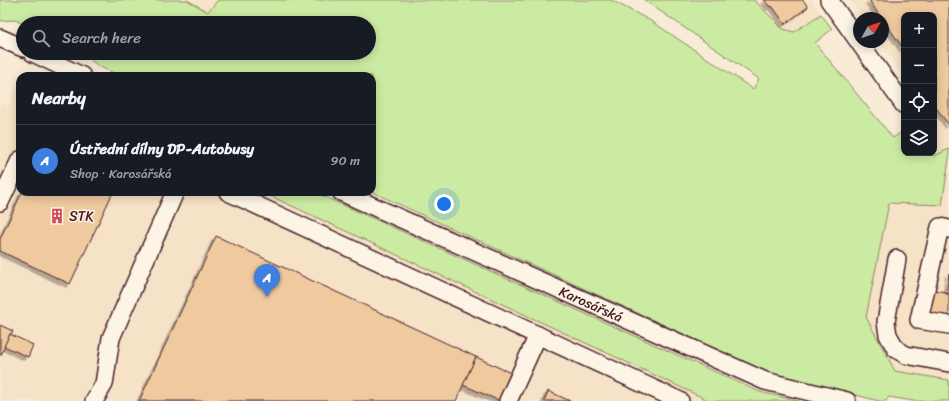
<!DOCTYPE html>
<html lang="en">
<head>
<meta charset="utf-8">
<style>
	body { margin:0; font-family:Sriracha,sans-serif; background:#20242c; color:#f1f3f6 }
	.controls { position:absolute; right:12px; top:12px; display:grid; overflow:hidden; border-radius:8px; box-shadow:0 2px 10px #0003 }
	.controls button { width:36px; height:36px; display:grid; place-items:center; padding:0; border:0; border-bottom:1px solid #363941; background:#171b24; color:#f1f3f6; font:20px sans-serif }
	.compass { position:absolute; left:853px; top:12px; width:36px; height:36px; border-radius:50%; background:#171b24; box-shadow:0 2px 10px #0003; rotate:50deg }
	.you { position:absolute; left:444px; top:204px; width:14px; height:14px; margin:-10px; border:3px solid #fff; border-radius:50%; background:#1a73e8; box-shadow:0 0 0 6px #1a73e833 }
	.badge { display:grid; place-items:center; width:26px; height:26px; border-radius:50%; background:#d1495b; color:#fff; font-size:13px; font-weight:700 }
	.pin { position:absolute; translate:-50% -33px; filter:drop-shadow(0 1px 2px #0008) }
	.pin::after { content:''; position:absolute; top:21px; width:14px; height:12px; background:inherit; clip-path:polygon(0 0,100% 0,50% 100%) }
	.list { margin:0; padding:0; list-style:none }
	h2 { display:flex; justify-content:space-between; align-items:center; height:52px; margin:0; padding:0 16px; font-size:17px }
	h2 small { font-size:13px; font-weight:400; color:#9ea1a6 }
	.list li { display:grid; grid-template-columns:26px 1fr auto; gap:12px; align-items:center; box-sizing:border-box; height:72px; padding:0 16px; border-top:1px solid #363941 }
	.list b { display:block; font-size:15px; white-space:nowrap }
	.list p { margin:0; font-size:13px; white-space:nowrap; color:#9ea1a6 }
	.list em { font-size:13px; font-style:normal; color:#9ea1a6 }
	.icon { flex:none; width:22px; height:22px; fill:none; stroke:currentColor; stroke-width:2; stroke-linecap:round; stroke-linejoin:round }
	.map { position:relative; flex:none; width:949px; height:401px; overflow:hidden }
	.search { position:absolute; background:#171b24; box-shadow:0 2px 10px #0003; left:16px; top:16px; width:360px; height:44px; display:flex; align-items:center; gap:10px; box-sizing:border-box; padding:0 14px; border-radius:22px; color:#9ea1a6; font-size:15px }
	.panel { position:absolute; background:#171b24; box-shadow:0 2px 10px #0003; left:16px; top:72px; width:360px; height:124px; border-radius:12px }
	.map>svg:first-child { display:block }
</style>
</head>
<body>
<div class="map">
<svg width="949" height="401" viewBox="0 0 949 401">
	<defs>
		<filter id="shadow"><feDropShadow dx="-3.5" dy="3.5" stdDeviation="0" flood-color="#0004"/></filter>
	</defs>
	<rect width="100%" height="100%" fill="#f9ecd7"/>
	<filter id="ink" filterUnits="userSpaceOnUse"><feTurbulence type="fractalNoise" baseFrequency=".025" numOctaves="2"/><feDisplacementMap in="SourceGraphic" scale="8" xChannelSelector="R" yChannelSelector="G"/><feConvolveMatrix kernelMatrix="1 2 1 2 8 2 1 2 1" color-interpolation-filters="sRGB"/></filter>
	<g filter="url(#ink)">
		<!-- built -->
		<g fill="#f6e2c6">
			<path d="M 187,0 L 218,0 L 208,12 Z"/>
			<path d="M 754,0 L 812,0 L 821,14 L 794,32 L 783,29 Z"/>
			<path d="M 850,0 L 949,0 L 949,149 L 934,156 L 931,153 L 934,153 L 934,15 L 904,15 L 904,77 L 880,42 L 883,42 L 883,18 L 863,18 Z"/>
			<path d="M 20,81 L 20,192 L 262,192 L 710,401 L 0,401 L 0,102 L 8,106 Z"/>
			<path d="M 949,159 L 949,380 L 895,371 L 866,317 L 889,202 Z"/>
		</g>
		<!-- green -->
		<g fill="#cceba2" stroke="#8b8566">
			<path d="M 0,0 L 187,0 L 208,12 L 218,0 L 611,0 L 651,21 L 753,89 L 759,79 L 644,0 L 754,0 L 783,29 L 794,32 L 821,14 L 832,29 L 815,43 L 893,138 L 900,133 L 904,133 L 904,153 L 931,153 L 934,156 L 949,149 L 949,159 L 942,205 L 889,203 L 866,317 L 895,371 L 949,380 L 949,401 L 913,401 L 889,397 L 886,401 L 879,401 L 769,373 L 372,192 L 372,76 L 121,76 L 98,66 L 82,53 L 369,53 L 369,23 L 23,24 L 15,20 L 0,21 Z"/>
			<path d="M 262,192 L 314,192 L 760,392 L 799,401 L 710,401 Z"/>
		</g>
		<!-- building -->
		<g fill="#efca9f" stroke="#4a1f2b" filter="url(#shadow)">
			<path d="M 764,0 L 803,0 L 808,7 L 785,24 L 772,6 L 770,7 Z"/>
			<path d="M 869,0 L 949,0 L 949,125 L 934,105 L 934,15 L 904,15 L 904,49 L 883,20 L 883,18 L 881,18 Z"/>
			<path d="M 22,192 L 113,192 L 70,284 L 0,251 L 0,239 Z"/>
			<path d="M 216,236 L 476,357 L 456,401 L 139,401 Z"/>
			<path d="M 949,273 L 949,294 L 946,294 Z"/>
			<path d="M 933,290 L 946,292 L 946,294 L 949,294 L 949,316 L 930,313 Z"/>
			<path d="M 0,325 L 13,331 L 11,334 L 10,334 L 1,355 L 0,354 Z"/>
			<path d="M 10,334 L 33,345 L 28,357 L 4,346 Z"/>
			<path d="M 476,357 L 513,374 L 500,401 L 463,385 Z"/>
			<path d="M 548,391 L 570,401 L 544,401 Z"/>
		</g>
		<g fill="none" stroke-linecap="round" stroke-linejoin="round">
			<!-- minor casing -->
			<g stroke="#4a1f2b" stroke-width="20">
				<g id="minor">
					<path d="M 829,0 L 904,105"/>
					<path d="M 0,38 L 23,48"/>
					<path d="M 33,53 L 82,76"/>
					<path d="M 228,192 L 680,401"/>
					<path d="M 341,192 L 765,381 L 847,401"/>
					<path d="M 0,202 L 20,160"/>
					<path d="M 949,229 L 940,227 L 919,320 L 949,325"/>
					<path d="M 897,259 L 886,322 L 888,335 L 896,349 L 906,355 L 949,363"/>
					<path d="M 94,401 L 104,384 L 111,338 L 175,192"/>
					<path d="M 508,401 L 538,335"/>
				</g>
			</g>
			<!-- minor -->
			<use href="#minor" stroke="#fcf5e5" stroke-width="17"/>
		</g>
	</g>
	<!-- icons -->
	<defs>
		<g id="building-bare" transform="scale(1.2)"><path d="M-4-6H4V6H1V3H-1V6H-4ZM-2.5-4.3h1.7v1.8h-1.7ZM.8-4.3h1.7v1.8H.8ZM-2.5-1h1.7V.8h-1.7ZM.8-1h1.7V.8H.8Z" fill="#d1495b" stroke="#fcf5e5" stroke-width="2.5" paint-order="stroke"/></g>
	</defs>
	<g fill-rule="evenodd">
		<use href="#building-bare" x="57" y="216"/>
	</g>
	<g text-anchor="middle" stroke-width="3" stroke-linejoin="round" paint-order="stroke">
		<!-- poi labels -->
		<g font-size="14" fill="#4a1f2b" stroke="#fcf5e5" text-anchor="start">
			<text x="69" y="221">STK</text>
		</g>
		<!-- street labels -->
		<g font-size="14" fill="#4a1f2b" stroke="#fcf5e5">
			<text transform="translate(591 304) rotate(24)" y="5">Karosářská</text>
		</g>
	</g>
</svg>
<div class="controls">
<button>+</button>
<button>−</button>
<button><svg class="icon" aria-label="locate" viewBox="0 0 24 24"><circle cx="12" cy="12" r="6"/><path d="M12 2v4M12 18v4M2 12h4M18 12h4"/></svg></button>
<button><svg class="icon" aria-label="layers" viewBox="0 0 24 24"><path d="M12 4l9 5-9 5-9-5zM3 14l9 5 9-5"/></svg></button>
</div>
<svg class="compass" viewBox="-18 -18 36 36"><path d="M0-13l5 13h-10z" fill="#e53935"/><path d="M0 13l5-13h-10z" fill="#9ea1a6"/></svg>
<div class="you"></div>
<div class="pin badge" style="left:267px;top:297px;background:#3f7fe0">A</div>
<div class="search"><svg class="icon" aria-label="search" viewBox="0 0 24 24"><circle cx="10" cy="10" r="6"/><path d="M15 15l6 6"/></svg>Search here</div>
<section class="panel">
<h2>Nearby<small></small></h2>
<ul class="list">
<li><span class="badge" style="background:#3f7fe0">A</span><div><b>Ústřední dílny DP-Autobusy</b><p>Shop · Karosářská</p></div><em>90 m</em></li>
</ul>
</section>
</div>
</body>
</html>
